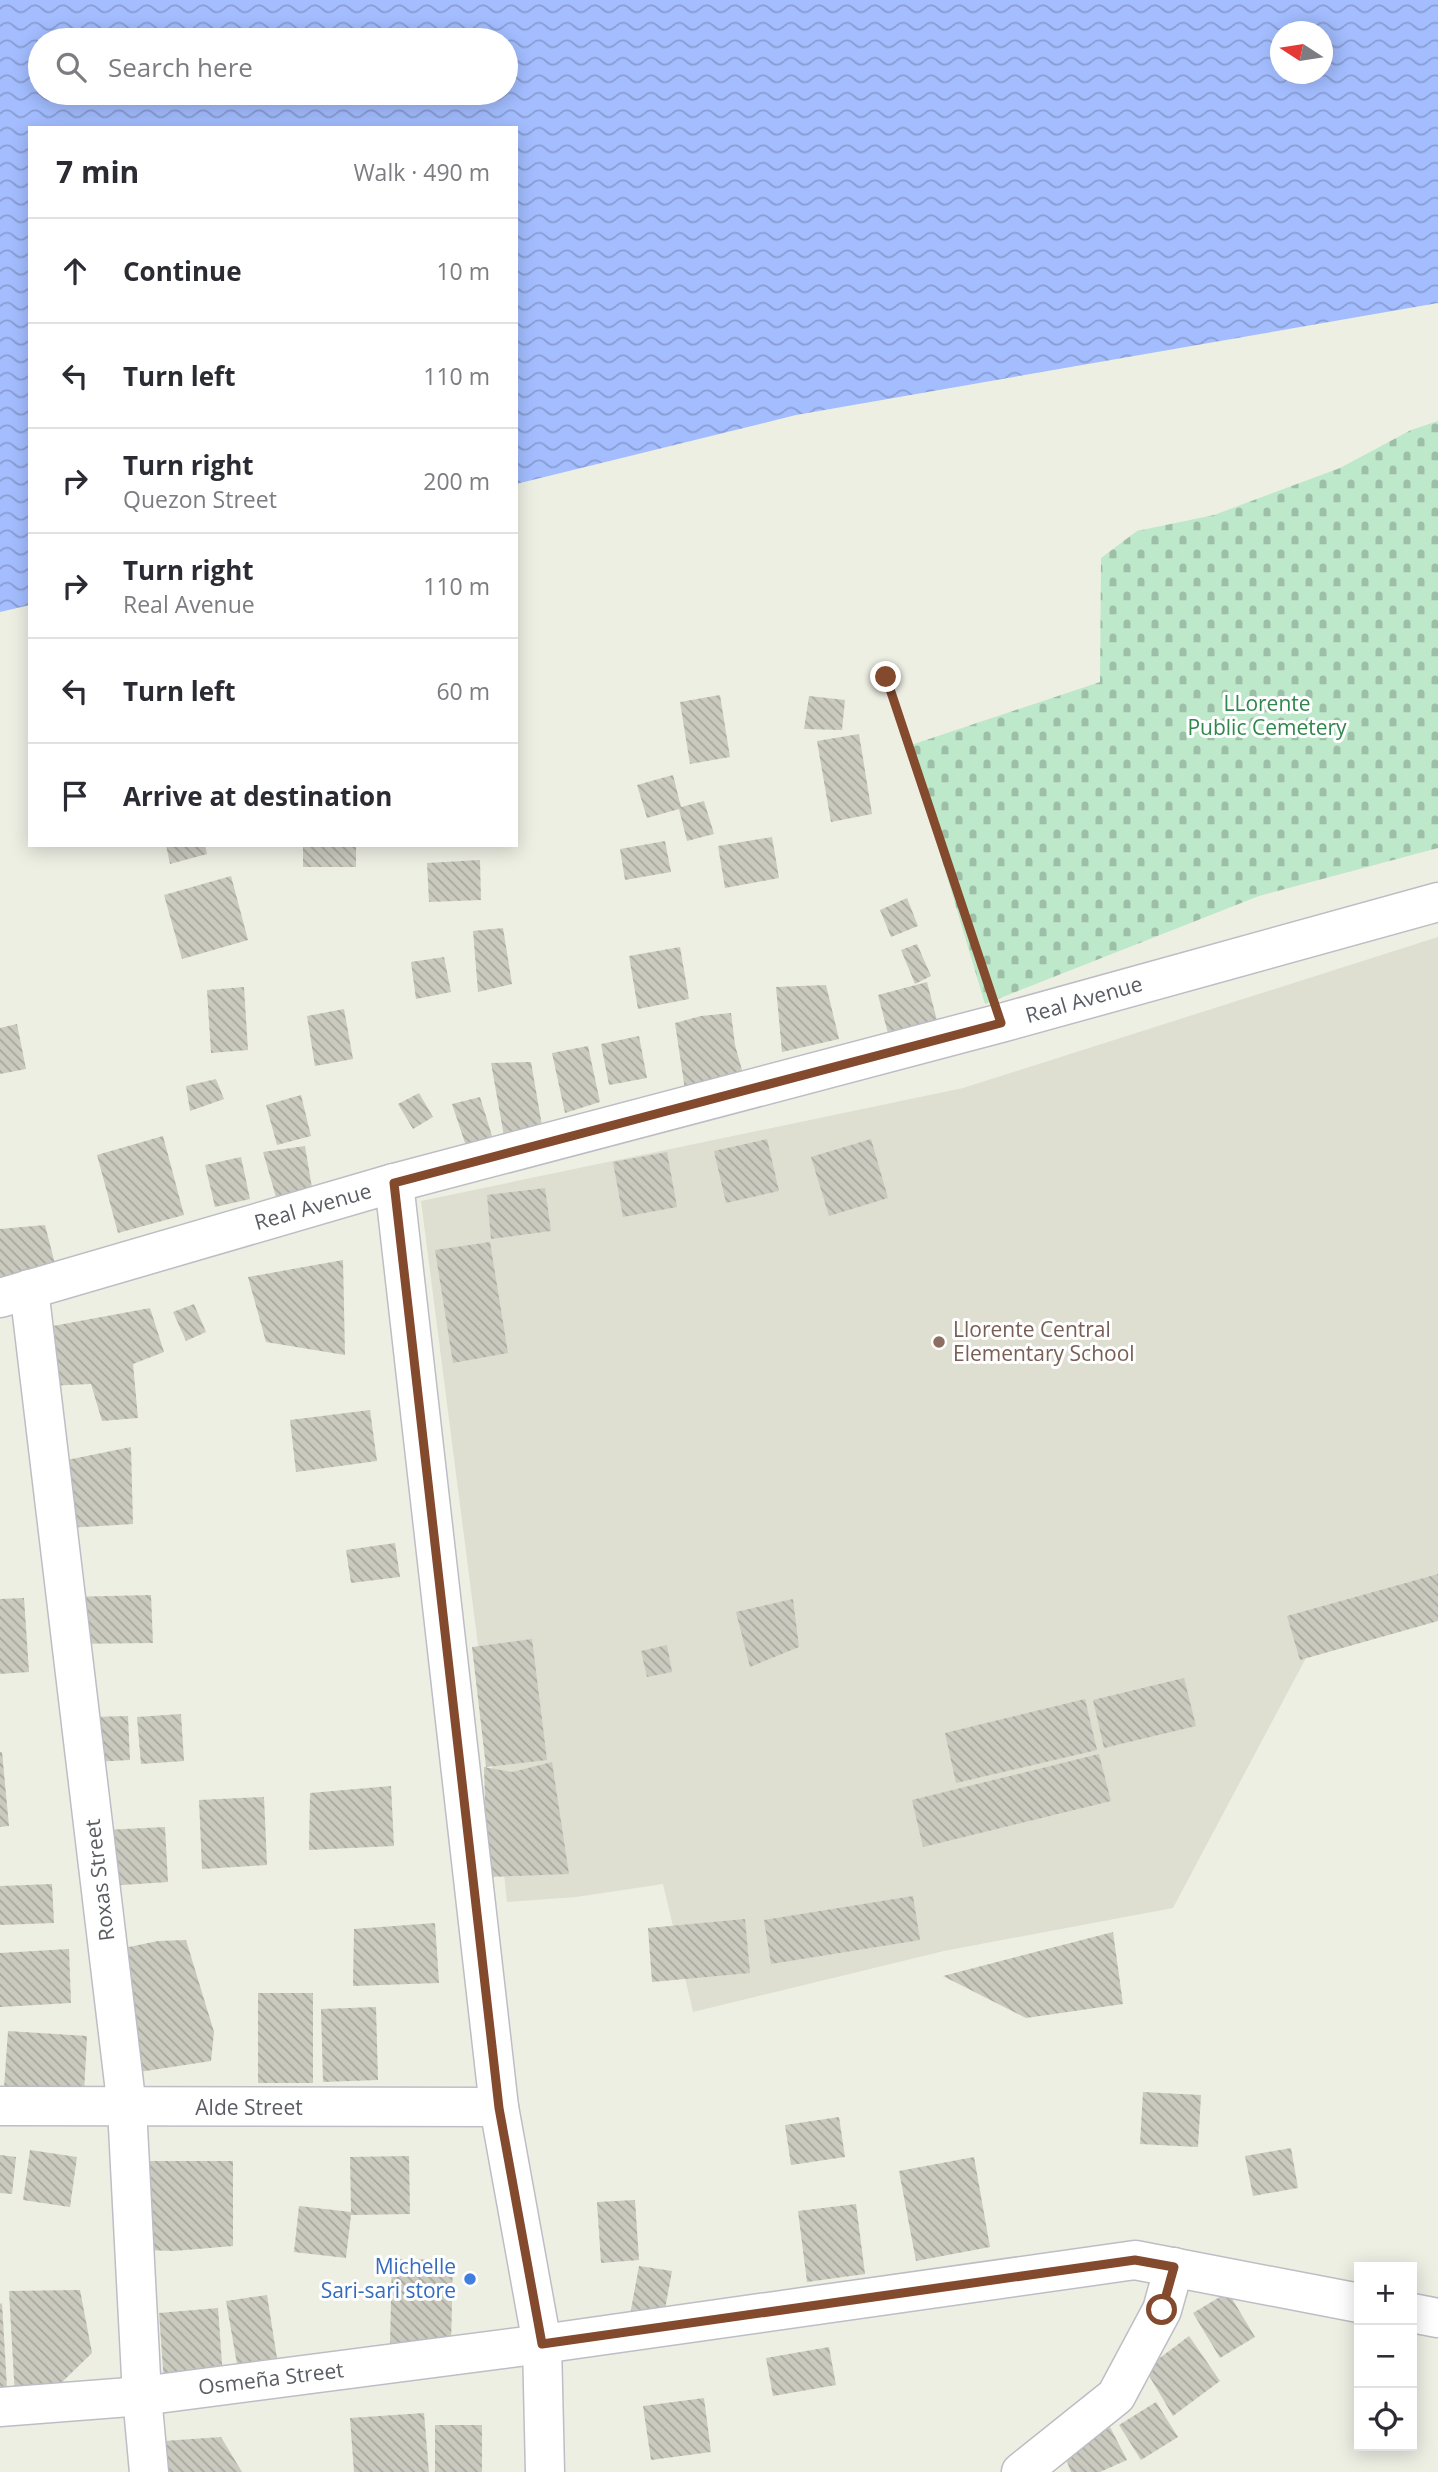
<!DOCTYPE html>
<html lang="en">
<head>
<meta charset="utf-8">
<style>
	body { margin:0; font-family:"Open Sans",sans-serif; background:#f7f7f7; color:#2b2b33 }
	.controls { position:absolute; right:21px; bottom:21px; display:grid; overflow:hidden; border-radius:0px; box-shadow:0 4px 18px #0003 }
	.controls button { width:63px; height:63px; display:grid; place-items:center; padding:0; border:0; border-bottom:2px solid #e1e1e2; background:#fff; color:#2b2b33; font:35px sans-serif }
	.compass { position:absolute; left:1270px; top:21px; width:63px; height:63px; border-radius:50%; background:#fff; box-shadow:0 4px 18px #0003; rotate:282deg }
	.stop { position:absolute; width:21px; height:21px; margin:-16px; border:5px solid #844a2d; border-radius:50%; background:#fff }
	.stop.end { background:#844a2d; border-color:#fff; box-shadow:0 2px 7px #0008 }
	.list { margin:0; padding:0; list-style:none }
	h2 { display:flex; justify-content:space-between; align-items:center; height:91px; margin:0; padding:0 28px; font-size:30px }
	h2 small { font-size:23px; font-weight:400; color:#7c7c81 }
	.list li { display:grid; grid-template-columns:46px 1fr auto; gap:21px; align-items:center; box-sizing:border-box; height:105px; padding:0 28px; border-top:2px solid #e1e1e2 }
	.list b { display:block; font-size:26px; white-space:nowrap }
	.list p { margin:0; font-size:23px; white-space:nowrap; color:#7c7c81 }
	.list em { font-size:23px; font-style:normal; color:#7c7c81 }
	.icon { flex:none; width:38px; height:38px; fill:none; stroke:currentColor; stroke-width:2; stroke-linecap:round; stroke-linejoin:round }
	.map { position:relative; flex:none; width:1438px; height:2472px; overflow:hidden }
	.search { position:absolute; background:#fff; box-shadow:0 4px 18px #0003; left:28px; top:28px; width:490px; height:77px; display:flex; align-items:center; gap:18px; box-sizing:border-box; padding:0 24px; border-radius:38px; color:#7c7c81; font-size:26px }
	.panel { position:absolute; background:#fff; box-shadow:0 4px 18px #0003; left:28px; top:126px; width:490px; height:721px; border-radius:0px }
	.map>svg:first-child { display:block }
</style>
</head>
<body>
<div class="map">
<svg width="1438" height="2472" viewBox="0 0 1438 2472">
	<defs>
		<pattern id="cemetery-stones" width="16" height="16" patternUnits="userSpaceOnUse" patternTransform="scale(1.75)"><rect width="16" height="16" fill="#bee8ca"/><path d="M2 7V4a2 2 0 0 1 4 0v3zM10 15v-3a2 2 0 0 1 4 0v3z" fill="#9dbfa8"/></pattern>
		<pattern id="water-waves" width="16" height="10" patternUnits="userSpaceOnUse" patternTransform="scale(1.75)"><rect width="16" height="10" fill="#a3bdff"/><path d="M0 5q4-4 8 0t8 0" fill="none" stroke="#889dd2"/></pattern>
		<pattern id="building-back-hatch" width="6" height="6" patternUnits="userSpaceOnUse" patternTransform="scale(1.75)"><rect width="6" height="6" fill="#cacabf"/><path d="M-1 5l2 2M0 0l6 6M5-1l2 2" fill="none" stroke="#a7a79f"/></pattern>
	</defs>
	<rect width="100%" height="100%" fill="#eeefe3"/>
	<!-- education -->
	<path fill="#dedfd1" d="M 1438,937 L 1438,1613 L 1307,1656 L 1173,1908 L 944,1951 L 693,2012 L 663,1884 L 576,1897 L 507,1902 L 484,1692 L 421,1201 L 963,1088 Z"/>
	<!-- cemetery -->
	<path fill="url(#cemetery-stones)" d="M 1438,421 L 1438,848 L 1259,896 L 985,1004 L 908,746 L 1100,682 L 1101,558 L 1137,531 L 1214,515 L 1340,468 L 1411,430 Z"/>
	<!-- water -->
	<path fill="url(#water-waves)" fill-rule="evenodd" d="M 0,0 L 1438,0 L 1438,303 L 796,415 L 516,484 L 516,128 L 30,128 L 30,605 L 0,612 ZM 1280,32 L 1322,32 L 1322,74 L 1280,74 ZM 40,40 L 506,40 L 506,93 L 40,93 Z"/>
	<!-- building -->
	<g fill="url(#building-back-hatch)">
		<path d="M 720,695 L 730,757 L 690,764 L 680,702 Z"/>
		<path d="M 809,696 L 845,700 L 842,730 L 804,729 Z"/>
		<path d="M 859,734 L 872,814 L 831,822 L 817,741 Z"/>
		<path d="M 673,775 L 681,807 L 704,801 L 714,834 L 687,841 L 679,809 L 647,818 L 637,785 Z"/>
		<path d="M 772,837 L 779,878 L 725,888 L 718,846 Z"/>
		<path d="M 665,841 L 671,872 L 625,880 L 620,849 Z"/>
		<path d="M 166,845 L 205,845 L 207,854 L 170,864 Z"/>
		<rect x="303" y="845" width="53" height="22"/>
		<path d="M 480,860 L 481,900 L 429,902 L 427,863 Z"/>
		<path d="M 231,876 L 248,940 L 182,959 L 164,895 Z"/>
		<path d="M 907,898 L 918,926 L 891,937 L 880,910 Z"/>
		<path d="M 503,928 L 512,984 L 478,992 L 473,931 Z"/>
		<path d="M 917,944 L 931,976 L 915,984 L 901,950 Z"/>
		<path d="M 680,947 L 689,999 L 638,1009 L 629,956 Z"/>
		<path d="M 444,957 L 451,992 L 416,999 L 411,962 Z"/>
		<path d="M 927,982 L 940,1032 L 891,1045 L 878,995 Z"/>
		<path d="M 826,985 L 839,1039 L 782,1052 L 776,987 Z"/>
		<path d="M 244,987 L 248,1050 L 211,1053 L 207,990 Z"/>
		<path d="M 344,1009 L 353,1059 L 315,1066 L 307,1016 Z"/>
		<path d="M 731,1013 L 735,1045 L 743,1074 L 685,1090 L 675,1023 L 701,1016 Z"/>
		<path d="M 17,1024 L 26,1069 L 0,1074 L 0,1028 Z"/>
		<path d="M 639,1036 L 647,1078 L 609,1085 L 601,1044 Z"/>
		<path d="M 588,1046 L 600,1102 L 565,1113 L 552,1053 Z"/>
		<path d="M 531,1062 L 542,1126 L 504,1136 L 491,1063 Z"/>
		<path d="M 216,1079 L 224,1099 L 190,1111 L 186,1086 Z"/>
		<path d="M 419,1093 L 433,1117 L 413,1129 L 398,1104 Z"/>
		<path d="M 301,1095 L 311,1136 L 277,1145 L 266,1105 Z"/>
		<path d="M 480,1097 L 492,1136 L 467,1149 L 452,1104 Z"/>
		<path d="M 163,1136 L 184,1215 L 118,1233 L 97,1155 Z"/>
		<path d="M 767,1139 L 779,1191 L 726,1203 L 714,1151 Z"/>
		<path d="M 871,1139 L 888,1198 L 829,1216 L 811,1157 Z"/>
		<path d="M 305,1146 L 313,1194 L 276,1197 L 263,1152 Z"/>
		<path d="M 667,1152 L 677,1207 L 623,1217 L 613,1162 Z"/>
		<path d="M 241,1157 L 250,1199 L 215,1207 L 205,1165 Z"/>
		<path d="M 545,1188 L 551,1231 L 491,1239 L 487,1195 Z"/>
		<path d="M 45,1225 L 55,1264 L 0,1279 L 0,1229 Z"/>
		<path d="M 490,1242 L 508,1353 L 453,1363 L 435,1250 Z"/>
		<path d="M 343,1260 L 345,1355 L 266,1342 L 248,1277 Z"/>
		<path d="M 194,1304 L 206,1332 L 186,1341 L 173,1312 Z"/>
		<path d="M 150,1308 L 164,1352 L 133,1364 L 138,1418 L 102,1421 L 91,1384 L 46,1386 L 42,1328 Z"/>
		<path d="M 370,1410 L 377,1461 L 296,1472 L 290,1420 Z"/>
		<path d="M 131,1447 L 133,1524 L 67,1528 L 62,1461 Z"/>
		<path d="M 395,1543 L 400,1577 L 351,1583 L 346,1550 Z"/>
		<path d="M 1438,1574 L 1438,1621 L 1300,1660 L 1287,1616 Z"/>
		<path d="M 151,1595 L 153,1643 L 68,1644 L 67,1597 Z"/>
		<path d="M 24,1598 L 29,1672 L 0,1674 L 0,1599 Z"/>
		<path d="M 793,1599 L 799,1647 L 750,1667 L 736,1612 Z"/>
		<path d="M 532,1639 L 547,1760 L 486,1767 L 472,1647 Z"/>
		<path d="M 667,1645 L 672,1672 L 647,1677 L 641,1651 Z"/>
		<path d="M 1184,1678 L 1196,1726 L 1104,1748 L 1093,1700 Z"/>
		<path d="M 1085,1699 L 1097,1750 L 956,1783 L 945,1733 Z"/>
		<path d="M 181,1714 L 184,1761 L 141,1764 L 137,1717 Z"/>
		<path d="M 128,1716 L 130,1760 L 94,1762 L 92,1717 Z"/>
		<path d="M 0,1752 L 2,1752 L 9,1826 L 0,1827 Z"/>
		<path d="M 1099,1754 L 1111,1801 L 923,1847 L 912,1800 Z"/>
		<path d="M 552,1762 L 569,1874 L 487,1877 L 484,1767 L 512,1772 Z"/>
		<path d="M 391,1786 L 394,1846 L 309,1850 L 310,1793 Z"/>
		<path d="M 264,1797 L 267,1865 L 202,1869 L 199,1800 Z"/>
		<path d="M 165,1827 L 168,1882 L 107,1886 L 105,1830 Z"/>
		<path d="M 52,1884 L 54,1923 L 0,1925 L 0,1886 Z"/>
		<path d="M 913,1896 L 920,1940 L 771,1964 L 764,1920 Z"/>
		<path d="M 745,1919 L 750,1973 L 652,1982 L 648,1928 Z"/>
		<path d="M 435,1923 L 439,1983 L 353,1986 L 354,1929 Z"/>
		<path d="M 1113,1932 L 1123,2004 L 1026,2018 L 943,1976 Z"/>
		<path d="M 186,1940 L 214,2032 L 211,2061 L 126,2074 L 119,1949 L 158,1941 Z"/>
		<path d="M 69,1949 L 71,2003 L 0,2007 L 0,1953 Z"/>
		<rect x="258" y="1993" width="55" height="90"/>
		<path d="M 376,2007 L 378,2080 L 323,2082 L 321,2009 Z"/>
		<path d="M 8,2031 L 87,2036 L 84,2093 L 4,2088 Z"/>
		<path d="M 1143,2092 L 1201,2095 L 1198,2147 L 1140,2144 Z"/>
		<path d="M 839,2117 L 845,2157 L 791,2165 L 785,2125 Z"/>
		<path d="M 1291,2148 L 1298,2188 L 1253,2196 L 1245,2156 Z"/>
		<path d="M 30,2150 L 77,2157 L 70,2207 L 23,2200 Z"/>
		<path d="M 0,2155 L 16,2157 L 12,2194 L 0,2193 Z"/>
		<path d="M 409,2156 L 410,2214 L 351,2215 L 346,2258 L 294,2252 L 299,2206 L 351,2212 L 350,2157 Z"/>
		<path d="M 974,2157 L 990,2247 L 916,2261 L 899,2171 Z"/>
		<path d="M 144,2161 L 233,2161 L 233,2246 L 174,2251 L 142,2250 Z"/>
		<path d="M 635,2200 L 639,2260 L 601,2263 L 597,2202 Z"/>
		<path d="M 856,2204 L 865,2274 L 807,2282 L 798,2211 Z"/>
		<path d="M 392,2259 L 453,2260 L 451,2346 L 390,2345 Z"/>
		<path d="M 639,2266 L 672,2271 L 663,2320 L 630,2315 Z"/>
		<path d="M 80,2290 L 92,2353 L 59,2385 L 15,2397 L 9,2291 Z"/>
		<path d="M 1228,2292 L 1255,2337 L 1220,2358 L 1193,2313 Z"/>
		<path d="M 267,2295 L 277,2358 L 237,2364 L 226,2301 Z"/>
		<path d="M 2,2303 L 7,2388 L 0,2389 L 0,2304 Z"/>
		<path d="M 218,2308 L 223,2377 L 164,2382 L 159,2313 Z"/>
		<path d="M 1189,2336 L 1220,2381 L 1173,2416 L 1145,2369 Z"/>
		<path d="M 829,2347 L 836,2385 L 773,2396 L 766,2358 Z"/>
		<path d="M 704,2398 L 711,2452 L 651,2460 L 643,2406 Z"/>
		<path d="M 1156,2402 L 1178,2437 L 1141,2460 L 1119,2425 Z"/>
		<path d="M 424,2413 L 429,2472 L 354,2472 L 350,2418 Z"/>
		<rect x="435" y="2425" width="47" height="47"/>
		<path d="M 1110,2427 L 1127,2460 L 1100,2472 L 1071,2472 L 1063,2451 Z"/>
		<path d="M 221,2437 L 242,2472 L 167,2472 L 164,2441 Z"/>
	</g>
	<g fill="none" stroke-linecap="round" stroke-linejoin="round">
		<!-- minor casing -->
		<g stroke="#bdbec5" stroke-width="41">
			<g id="minor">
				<path d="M 394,1183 L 499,2107 L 542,2344 L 545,2472"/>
				<path d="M 29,1289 L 127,2108 L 142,2396 L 149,2472"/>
				<path d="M 0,1298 L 394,1183 L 1001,1023 L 1438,902"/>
				<path d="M 0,2106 L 499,2107"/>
				<path d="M 1412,2313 L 1438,2318"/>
				<path d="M 0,2407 L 142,2396 L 542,2344 L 1135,2260 L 1359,2303"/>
				<path d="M 1021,2472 L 1116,2396 L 1162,2310 L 1174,2267"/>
			</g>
		</g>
		<!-- path -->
		<path stroke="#96c8b3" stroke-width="4.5" stroke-dasharray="7 3.5" stroke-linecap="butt" d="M 886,677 L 989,986"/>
		<!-- minor -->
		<use href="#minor" stroke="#fff" stroke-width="38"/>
	</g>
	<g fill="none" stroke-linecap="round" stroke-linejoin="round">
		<!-- route -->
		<path stroke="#844a2d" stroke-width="9" d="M 886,677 L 1001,1023 L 394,1183 L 499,2108 L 542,2344 L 1135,2260 L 1174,2267 L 1162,2310"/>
	</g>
	<!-- markers -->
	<circle fill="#8d6e63" stroke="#fff" stroke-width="2.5" cx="939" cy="1342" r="7"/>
	<circle fill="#3f7fe0" stroke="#fff" stroke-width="2.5" cx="470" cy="2279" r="7"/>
	<g text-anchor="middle" stroke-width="6" stroke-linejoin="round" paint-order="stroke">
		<!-- park labels -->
		<g font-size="21" fill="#30864d" stroke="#fff">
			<text x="1267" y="711">LLorente<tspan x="1267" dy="24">Public Cemetery</tspan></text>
		</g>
		<!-- street labels -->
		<g font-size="21" fill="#5b5d64" stroke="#fff">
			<text transform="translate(1084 1000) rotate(-16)" y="7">Real Avenue</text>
			<text transform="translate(313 1207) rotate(-16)" y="7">Real Avenue</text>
			<text transform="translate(100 1880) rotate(-97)" y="7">Roxas Street</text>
			<text x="249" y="2115">Alde Street</text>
			<text transform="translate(271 2379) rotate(-7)" y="7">Osmeña Street</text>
		</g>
		<!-- education labels -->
		<g font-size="21" fill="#785e54" stroke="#fff" text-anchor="start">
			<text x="953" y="1337">Llorente Central<tspan x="953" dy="24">Elementary School</tspan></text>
		</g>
		<!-- shop labels -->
		<g font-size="21" fill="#366cbe" stroke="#fff" text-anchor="end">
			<text x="456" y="2274">Michelle<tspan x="456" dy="24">Sari-sari store</tspan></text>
		</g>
	</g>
</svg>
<div class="controls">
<button>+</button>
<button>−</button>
<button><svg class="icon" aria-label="locate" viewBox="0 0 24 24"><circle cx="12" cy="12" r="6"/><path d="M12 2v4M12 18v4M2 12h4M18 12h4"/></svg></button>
</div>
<svg class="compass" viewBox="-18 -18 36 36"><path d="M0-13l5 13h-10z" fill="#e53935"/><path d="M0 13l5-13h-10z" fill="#7c7c81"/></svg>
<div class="stop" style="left:1162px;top:2310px"></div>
<div class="stop end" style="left:886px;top:677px"></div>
<div class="search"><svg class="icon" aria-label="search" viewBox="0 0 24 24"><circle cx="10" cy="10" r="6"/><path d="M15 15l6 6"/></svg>Search here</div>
<section class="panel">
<h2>7 min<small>Walk · 490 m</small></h2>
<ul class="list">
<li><svg class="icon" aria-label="ahead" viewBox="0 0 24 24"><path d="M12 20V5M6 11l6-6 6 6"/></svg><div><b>Continue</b></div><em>10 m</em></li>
<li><svg class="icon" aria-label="left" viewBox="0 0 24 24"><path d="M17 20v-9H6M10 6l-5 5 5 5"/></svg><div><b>Turn left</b></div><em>110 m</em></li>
<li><svg class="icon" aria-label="right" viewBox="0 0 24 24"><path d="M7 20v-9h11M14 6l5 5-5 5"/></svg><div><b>Turn right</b><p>Quezon Street</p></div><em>200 m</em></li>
<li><svg class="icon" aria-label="right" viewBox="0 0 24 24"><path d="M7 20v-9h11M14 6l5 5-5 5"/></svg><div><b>Turn right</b><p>Real Avenue</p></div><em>110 m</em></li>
<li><svg class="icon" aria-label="left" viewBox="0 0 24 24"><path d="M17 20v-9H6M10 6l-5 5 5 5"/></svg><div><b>Turn left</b></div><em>60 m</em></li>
<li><svg class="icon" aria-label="arrive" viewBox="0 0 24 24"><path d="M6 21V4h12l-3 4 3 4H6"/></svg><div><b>Arrive at destination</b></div></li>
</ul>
</section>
</div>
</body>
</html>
